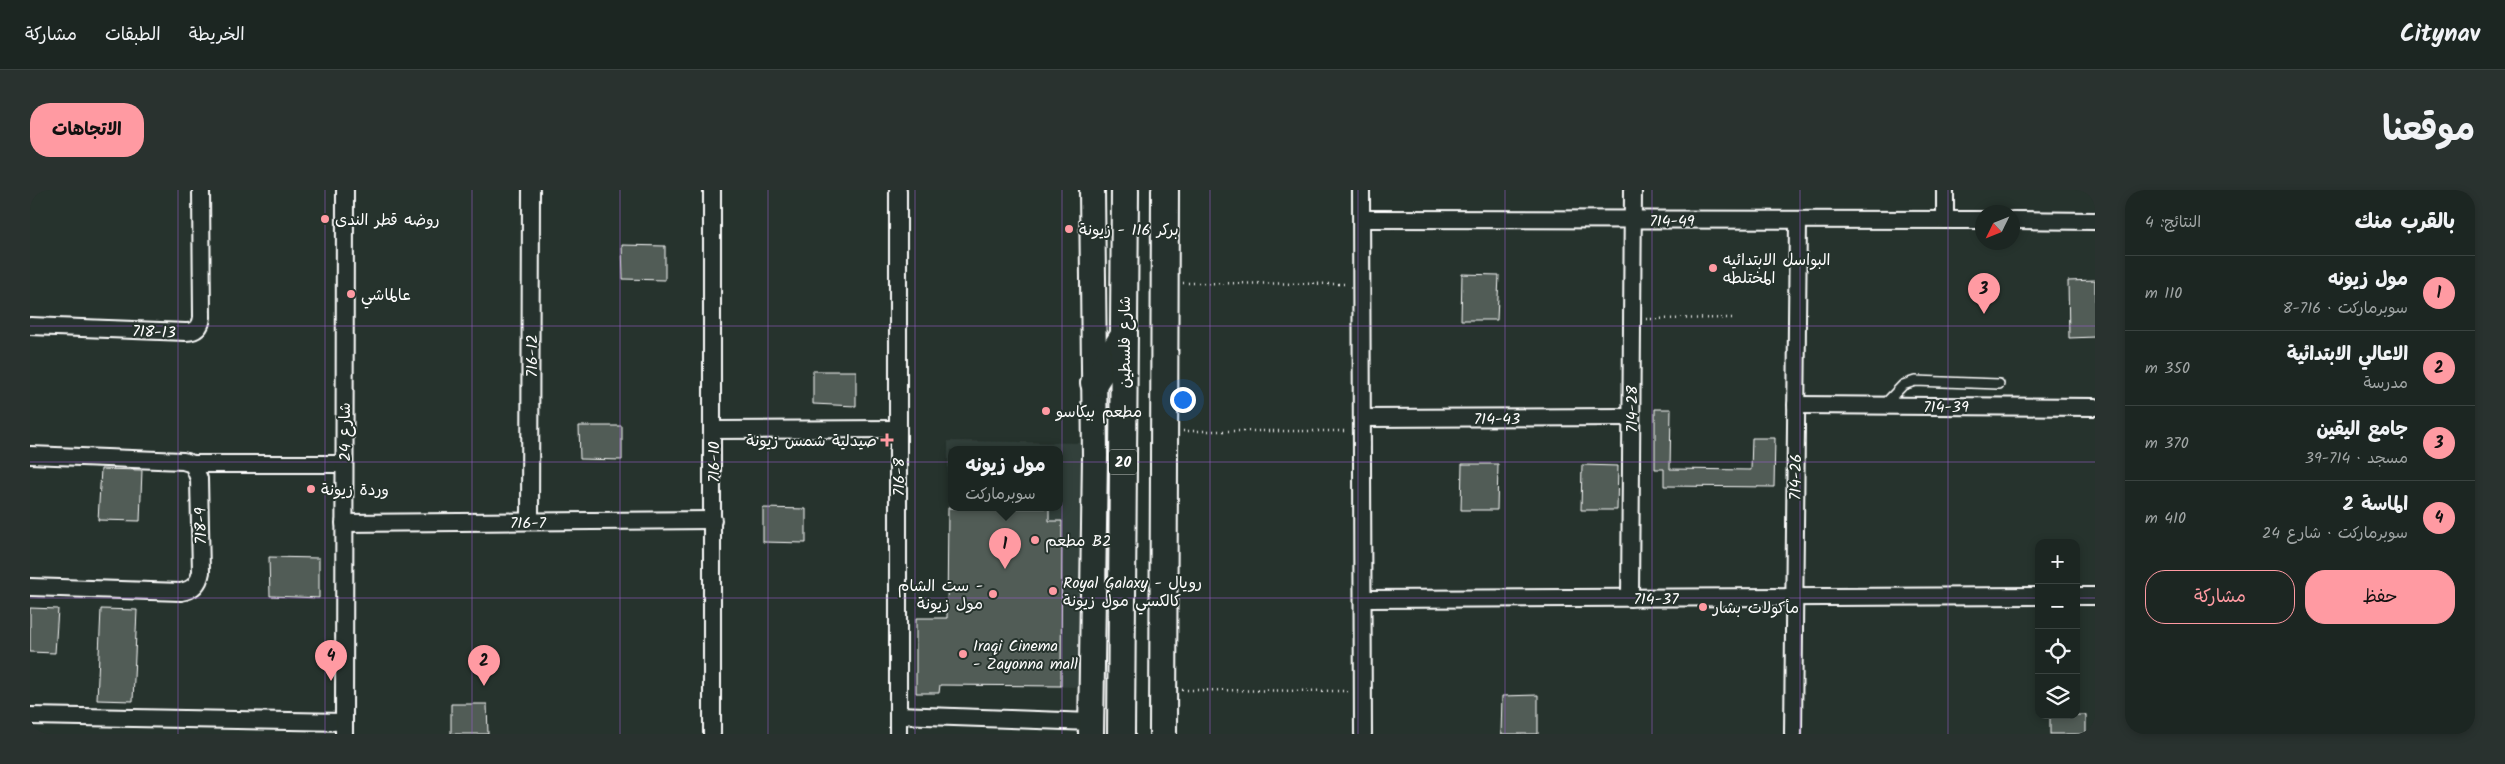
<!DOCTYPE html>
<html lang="ar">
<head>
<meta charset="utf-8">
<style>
	body { margin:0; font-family:Kalam,"Playpen Sans Arabic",sans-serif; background:#29322f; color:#f1f3f6; direction:rtl }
	.controls { position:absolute; right:15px; bottom:15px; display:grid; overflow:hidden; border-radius:10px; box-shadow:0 2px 8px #0003 }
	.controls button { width:45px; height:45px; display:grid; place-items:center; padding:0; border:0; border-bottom:1px solid #3a4340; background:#1c2622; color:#f1f3f6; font:25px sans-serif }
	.compass { position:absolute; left:1945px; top:15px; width:45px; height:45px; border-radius:50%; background:#1c2622; box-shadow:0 2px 8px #0003; rotate:227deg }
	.you { position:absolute; left:1152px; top:209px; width:18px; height:18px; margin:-12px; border:4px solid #fff; border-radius:50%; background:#1a73e8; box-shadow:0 0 0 8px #1a73e833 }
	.badge { display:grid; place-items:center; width:32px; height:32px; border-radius:50%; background:#ff9aa2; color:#111; font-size:16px; font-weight:700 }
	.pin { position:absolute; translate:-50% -41px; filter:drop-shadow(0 1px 2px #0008) }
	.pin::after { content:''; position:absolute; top:26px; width:18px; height:15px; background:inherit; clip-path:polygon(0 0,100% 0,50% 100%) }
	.popup { position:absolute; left:918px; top:256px; width:115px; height:65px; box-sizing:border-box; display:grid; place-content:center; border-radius:10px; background:#1c2622; filter:drop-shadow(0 1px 4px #0005); font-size:16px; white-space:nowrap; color:#a0a5a5 }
	.popup b { font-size:19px; color:#f1f3f6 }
	.popup::after { content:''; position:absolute; left:50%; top:100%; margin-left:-10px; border:10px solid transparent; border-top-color:#1c2622 }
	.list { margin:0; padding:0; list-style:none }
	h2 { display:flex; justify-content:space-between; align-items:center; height:65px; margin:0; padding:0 20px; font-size:21px }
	h2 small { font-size:16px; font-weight:400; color:#a0a5a5 }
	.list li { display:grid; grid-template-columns:32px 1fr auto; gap:15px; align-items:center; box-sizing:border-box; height:75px; padding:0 20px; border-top:1px solid #3a4340 }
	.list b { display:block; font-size:19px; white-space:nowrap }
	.list p { margin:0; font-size:16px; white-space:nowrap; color:#a0a5a5 }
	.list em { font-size:16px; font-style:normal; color:#a0a5a5 }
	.actions { display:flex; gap:10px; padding:15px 20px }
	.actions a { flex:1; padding:11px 0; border:1px solid #ff9aa2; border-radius:20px; text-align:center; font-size:18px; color:#ff9aa2 }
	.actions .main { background:#ff9aa2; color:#111 }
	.icon { flex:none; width:28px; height:28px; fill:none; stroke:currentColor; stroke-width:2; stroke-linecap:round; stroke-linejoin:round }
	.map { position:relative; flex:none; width:2065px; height:544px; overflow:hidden; direction:ltr; border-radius:20px }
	header { display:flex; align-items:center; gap:30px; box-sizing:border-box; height:70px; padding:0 25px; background:#1c2622; border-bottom:1px solid #3a4340 }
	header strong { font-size:24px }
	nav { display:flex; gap:28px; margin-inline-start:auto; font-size:18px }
	.intro { display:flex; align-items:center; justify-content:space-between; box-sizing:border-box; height:120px; padding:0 30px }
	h1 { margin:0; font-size:35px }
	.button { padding:12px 22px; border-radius:20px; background:#ff9aa2; color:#111; font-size:18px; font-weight:700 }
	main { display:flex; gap:30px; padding:0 30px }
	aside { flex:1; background:#1c2622; border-radius:20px; box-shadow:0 2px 8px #0003 }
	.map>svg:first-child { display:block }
</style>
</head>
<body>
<header>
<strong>Citynav</strong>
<nav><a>الخريطة</a><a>الطبقات</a><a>مشاركة</a></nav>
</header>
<div class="intro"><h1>موقعنا</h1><a class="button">الاتجاهات</a></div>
<main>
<aside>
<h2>بالقرب منك<small>النتائج: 4</small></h2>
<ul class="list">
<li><span class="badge">1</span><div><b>مول زيونه</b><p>سوبرماركت · 716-8</p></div><em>110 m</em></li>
<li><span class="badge">2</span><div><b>الاعالي الابتدائية</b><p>مدرسة</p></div><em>350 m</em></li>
<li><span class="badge">3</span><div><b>جامع اليقين</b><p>مسجد · 714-39</p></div><em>370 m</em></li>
<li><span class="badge">4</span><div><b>الماسة 2</b><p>سوبرماركت · شارع 24</p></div><em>410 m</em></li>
</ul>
<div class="actions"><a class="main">حفظ</a><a>مشاركة</a></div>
</aside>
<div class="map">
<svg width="2065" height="544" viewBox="0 0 2065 544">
	<rect width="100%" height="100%" fill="#26332d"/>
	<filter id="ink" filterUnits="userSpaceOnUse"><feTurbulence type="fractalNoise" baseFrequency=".02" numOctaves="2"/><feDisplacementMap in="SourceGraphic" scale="10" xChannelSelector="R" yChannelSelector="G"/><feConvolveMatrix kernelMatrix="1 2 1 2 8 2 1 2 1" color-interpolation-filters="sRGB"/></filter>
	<g filter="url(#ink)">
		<!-- built -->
		<path fill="#333f3a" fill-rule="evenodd" d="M 918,251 L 1057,253 L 1054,497 L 910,495 L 909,503 L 886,503 L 886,428 L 917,428 ZM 921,260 L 1029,260 L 1029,318 L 921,318 Z"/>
		<!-- building -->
		<g fill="#515c57" stroke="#fff">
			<path d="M 592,55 L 635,56 L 635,90 L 593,89 Z"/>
			<path d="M 1432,84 L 1469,85 L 1467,130 L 1431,130 Z"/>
			<path d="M 2065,90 L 2065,147 L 2039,148 L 2038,91 Z"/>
			<path d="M 783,181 L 826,181 L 826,216 L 783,214 Z"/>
			<path d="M 1625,219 L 1641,219 L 1640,279 L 1721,280 L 1722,248 L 1745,248 L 1744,297 L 1634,296 L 1634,279 L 1625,279 Z"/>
			<path d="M 549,236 L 592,236 L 592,270 L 550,269 Z"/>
			<path d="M 1432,274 L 1468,274 L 1467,320 L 1431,320 Z"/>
			<path d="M 1552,275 L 1588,276 L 1587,320 L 1551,320 Z"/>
			<path d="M 71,279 L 112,280 L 110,331 L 68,330 Z"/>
			<path d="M 733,318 L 776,319 L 776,353 L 733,352 Z"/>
			<path d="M 918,318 L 1019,318 L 1019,331 L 1032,331 L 1031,496 L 910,495 L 909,503 L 886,503 L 886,428 L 917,428 Z"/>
			<path d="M 239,367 L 289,368 L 289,408 L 240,406 Z"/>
			<path d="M 0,418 L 28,419 L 25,463 L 0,462 Z"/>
			<path d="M 71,419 L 107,420 L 103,511 L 67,510 Z"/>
			<path d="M 1508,505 L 1508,544 L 1471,544 L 1472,506 Z"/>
			<path d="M 421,514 L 457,514 L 458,544 L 421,544 Z"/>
			<rect x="2020" y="525" width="36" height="19"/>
		</g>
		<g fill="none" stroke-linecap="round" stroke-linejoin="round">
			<!-- lane casing -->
			<g stroke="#fff" stroke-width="12">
				<path id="lane" d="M 1853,216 L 1873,195 L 1885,191 L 1969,194"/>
			</g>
			<!-- street casing -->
			<g stroke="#fff" stroke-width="20">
				<g id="street">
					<path d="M 682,0 L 682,544"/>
					<path d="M 868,0 L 868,544"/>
					<path d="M 1331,0 L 1333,544"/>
					<path d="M 1332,29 L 1952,30"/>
					<path d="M 1915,30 L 1915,0"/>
					<path d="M 1982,30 L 2065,31"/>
					<path d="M 0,136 L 156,142 C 166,142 171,137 172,127 L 171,0"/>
					<path d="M 1766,215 L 2065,217"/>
					<path d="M 1332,228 L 1601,227"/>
					<path d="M 683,240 L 868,239"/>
					<path d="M 0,265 L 153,271 L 163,274 L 169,289 L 171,382 C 169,393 163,400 151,402 L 0,397"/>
					<path d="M 163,274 L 314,274"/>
					<path d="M 500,331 L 501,0"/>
					<path d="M 314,333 L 683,330"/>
					<path d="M 2046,406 L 2065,406"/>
					<path d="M 1600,408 L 1603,0"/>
					<path d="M 1333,409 L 2009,406"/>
					<path d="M 868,525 L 1061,532"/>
					<path d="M 0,526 L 314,532"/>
					<path d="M 314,544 L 315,0"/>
					<path d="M 1763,544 L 1768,30"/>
				</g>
			</g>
			<!-- secondary casing -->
			<g stroke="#fff" stroke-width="28">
				<path id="secondary" d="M 1061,544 L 1065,266 L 1062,0"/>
			</g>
			<!-- primary casing -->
			<g stroke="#fff" stroke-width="30">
				<g id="primary">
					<path d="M 1064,193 L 1094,145"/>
					<path d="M 1091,544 L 1095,0"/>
					<path d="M 1133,544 L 1135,0"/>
				</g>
			</g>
			<!-- path -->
			<g stroke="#fff" stroke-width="2.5" stroke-dasharray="1 4" stroke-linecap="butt">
				<path d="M 1153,93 L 1318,94"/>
				<path d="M 1616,129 L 1705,128"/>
				<path d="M 1153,241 L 1317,241"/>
				<path d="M 1152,500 L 1319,501"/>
			</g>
			<!-- lane -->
			<use href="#lane" stroke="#26332d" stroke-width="9"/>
			<!-- street -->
			<use href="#street" stroke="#26332d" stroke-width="16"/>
			<!-- secondary -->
			<use href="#secondary" stroke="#26332d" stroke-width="24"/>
			<!-- primary -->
			<use href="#primary" stroke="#26332d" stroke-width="26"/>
		</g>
	</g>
	<!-- grid -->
	<path fill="none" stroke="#9c61cf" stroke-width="1" stroke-opacity="0.55" d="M 148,0 L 148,544M 295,0 L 295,544M 442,0 L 442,544M 590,0 L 590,544M 738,0 L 738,544M 885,0 L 885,544M 1032,0 L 1032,544M 1180,0 L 1180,544M 1328,0 L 1328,544M 1475,0 L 1475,544M 1622,0 L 1622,544M 1770,0 L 1770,544M 1918,0 L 1918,544M 0,136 L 2065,136M 0,272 L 2065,272M 0,408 L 2009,408M 2046,408 L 2065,408"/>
	<!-- markers -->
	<g fill="#ff9aa2" stroke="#26332d" stroke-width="2">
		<circle cx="295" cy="29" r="5"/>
		<circle cx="1039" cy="39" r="5"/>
		<circle cx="1683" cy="78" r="5"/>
		<circle cx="321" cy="104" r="5"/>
		<circle cx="1016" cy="221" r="5"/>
		<path d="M854.5 242.5h5v5h5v5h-5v5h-5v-5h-5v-5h5z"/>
		<circle cx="281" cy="299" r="5"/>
		<circle cx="1005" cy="350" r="5"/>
		<circle cx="1023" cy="401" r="5"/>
		<circle cx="963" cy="404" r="5"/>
		<circle cx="1673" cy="417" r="5"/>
		<circle cx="933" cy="464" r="5"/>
	</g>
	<g text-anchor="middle" stroke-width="4" stroke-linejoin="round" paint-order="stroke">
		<!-- shield labels -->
		<rect fill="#26332d" stroke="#bec2c0" stroke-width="1" x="1079" y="259.5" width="28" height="25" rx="4"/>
		<g font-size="15" font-weight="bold" fill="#fff">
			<text x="1093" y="277">20</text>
		</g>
		<!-- poi labels -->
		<g font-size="16" fill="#fff" stroke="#26332d" text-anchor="start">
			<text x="305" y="35">روضه قطر الندى</text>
			<text x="1049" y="45">بركر 116 - زيونة</text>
			<text x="1693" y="75">البواسل الابتدائيه<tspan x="1693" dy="18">المختلطه</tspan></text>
			<text x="331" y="110">عالماشي</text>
			<text x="1026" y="227">مطعم بيكاسو</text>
			<text x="847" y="256" text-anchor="end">صيدلية شمس زيونة</text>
			<text x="291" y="305">وردة زيونة</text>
			<text x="1015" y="356">مطعم B2</text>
			<text x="1033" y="398">Royal Galaxy - رويال<tspan x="1033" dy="18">كالكسي مول زيونة</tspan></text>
			<text x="953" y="401" text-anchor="end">ست الشام -<tspan x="953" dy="18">مول زيونة</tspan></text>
			<text x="1683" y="423">مأكولات بشار</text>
			<text x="943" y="461">Iraqi Cinema<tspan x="943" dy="18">- Zayonna mall</tspan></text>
		</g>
		<!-- street labels -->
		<g font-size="16" fill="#fff" stroke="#26332d">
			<text x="1642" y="36">714-49</text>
			<text transform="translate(124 141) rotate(2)" y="6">718-13</text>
			<text transform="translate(1094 152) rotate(-90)" y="6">شارع فلسطين</text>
			<text transform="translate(501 166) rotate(-90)" y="6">716-12</text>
			<text x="1916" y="222">714-39</text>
			<text transform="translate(1601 219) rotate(-90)" y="6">714-28</text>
			<text x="1467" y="234">714-43</text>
			<text transform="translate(314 242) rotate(-90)" y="6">شارع 24</text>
			<text transform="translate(683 272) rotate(-90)" y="6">716-10</text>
			<text transform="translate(868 287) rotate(-90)" y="6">716-8</text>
			<text transform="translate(1765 287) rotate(-89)" y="6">714-26</text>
			<text x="498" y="338">716-7</text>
			<text transform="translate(170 336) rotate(-91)" y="6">718-9</text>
			<text x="1626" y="414">714-37</text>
		</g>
	</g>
</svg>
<div class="controls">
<button>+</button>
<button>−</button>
<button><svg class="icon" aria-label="locate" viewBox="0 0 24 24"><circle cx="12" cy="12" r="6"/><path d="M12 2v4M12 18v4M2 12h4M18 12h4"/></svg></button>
<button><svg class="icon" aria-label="layers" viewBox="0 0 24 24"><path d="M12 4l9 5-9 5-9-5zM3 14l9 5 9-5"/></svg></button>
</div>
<svg class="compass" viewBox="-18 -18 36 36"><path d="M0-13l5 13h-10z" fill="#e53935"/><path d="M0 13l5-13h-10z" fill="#a0a5a5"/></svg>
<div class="you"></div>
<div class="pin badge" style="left:975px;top:379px">1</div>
<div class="popup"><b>مول زيونه</b>سوبرماركت</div>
<div class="pin badge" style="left:454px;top:496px">2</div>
<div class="pin badge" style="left:1954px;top:124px">3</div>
<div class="pin badge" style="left:301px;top:491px">4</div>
</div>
</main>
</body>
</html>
